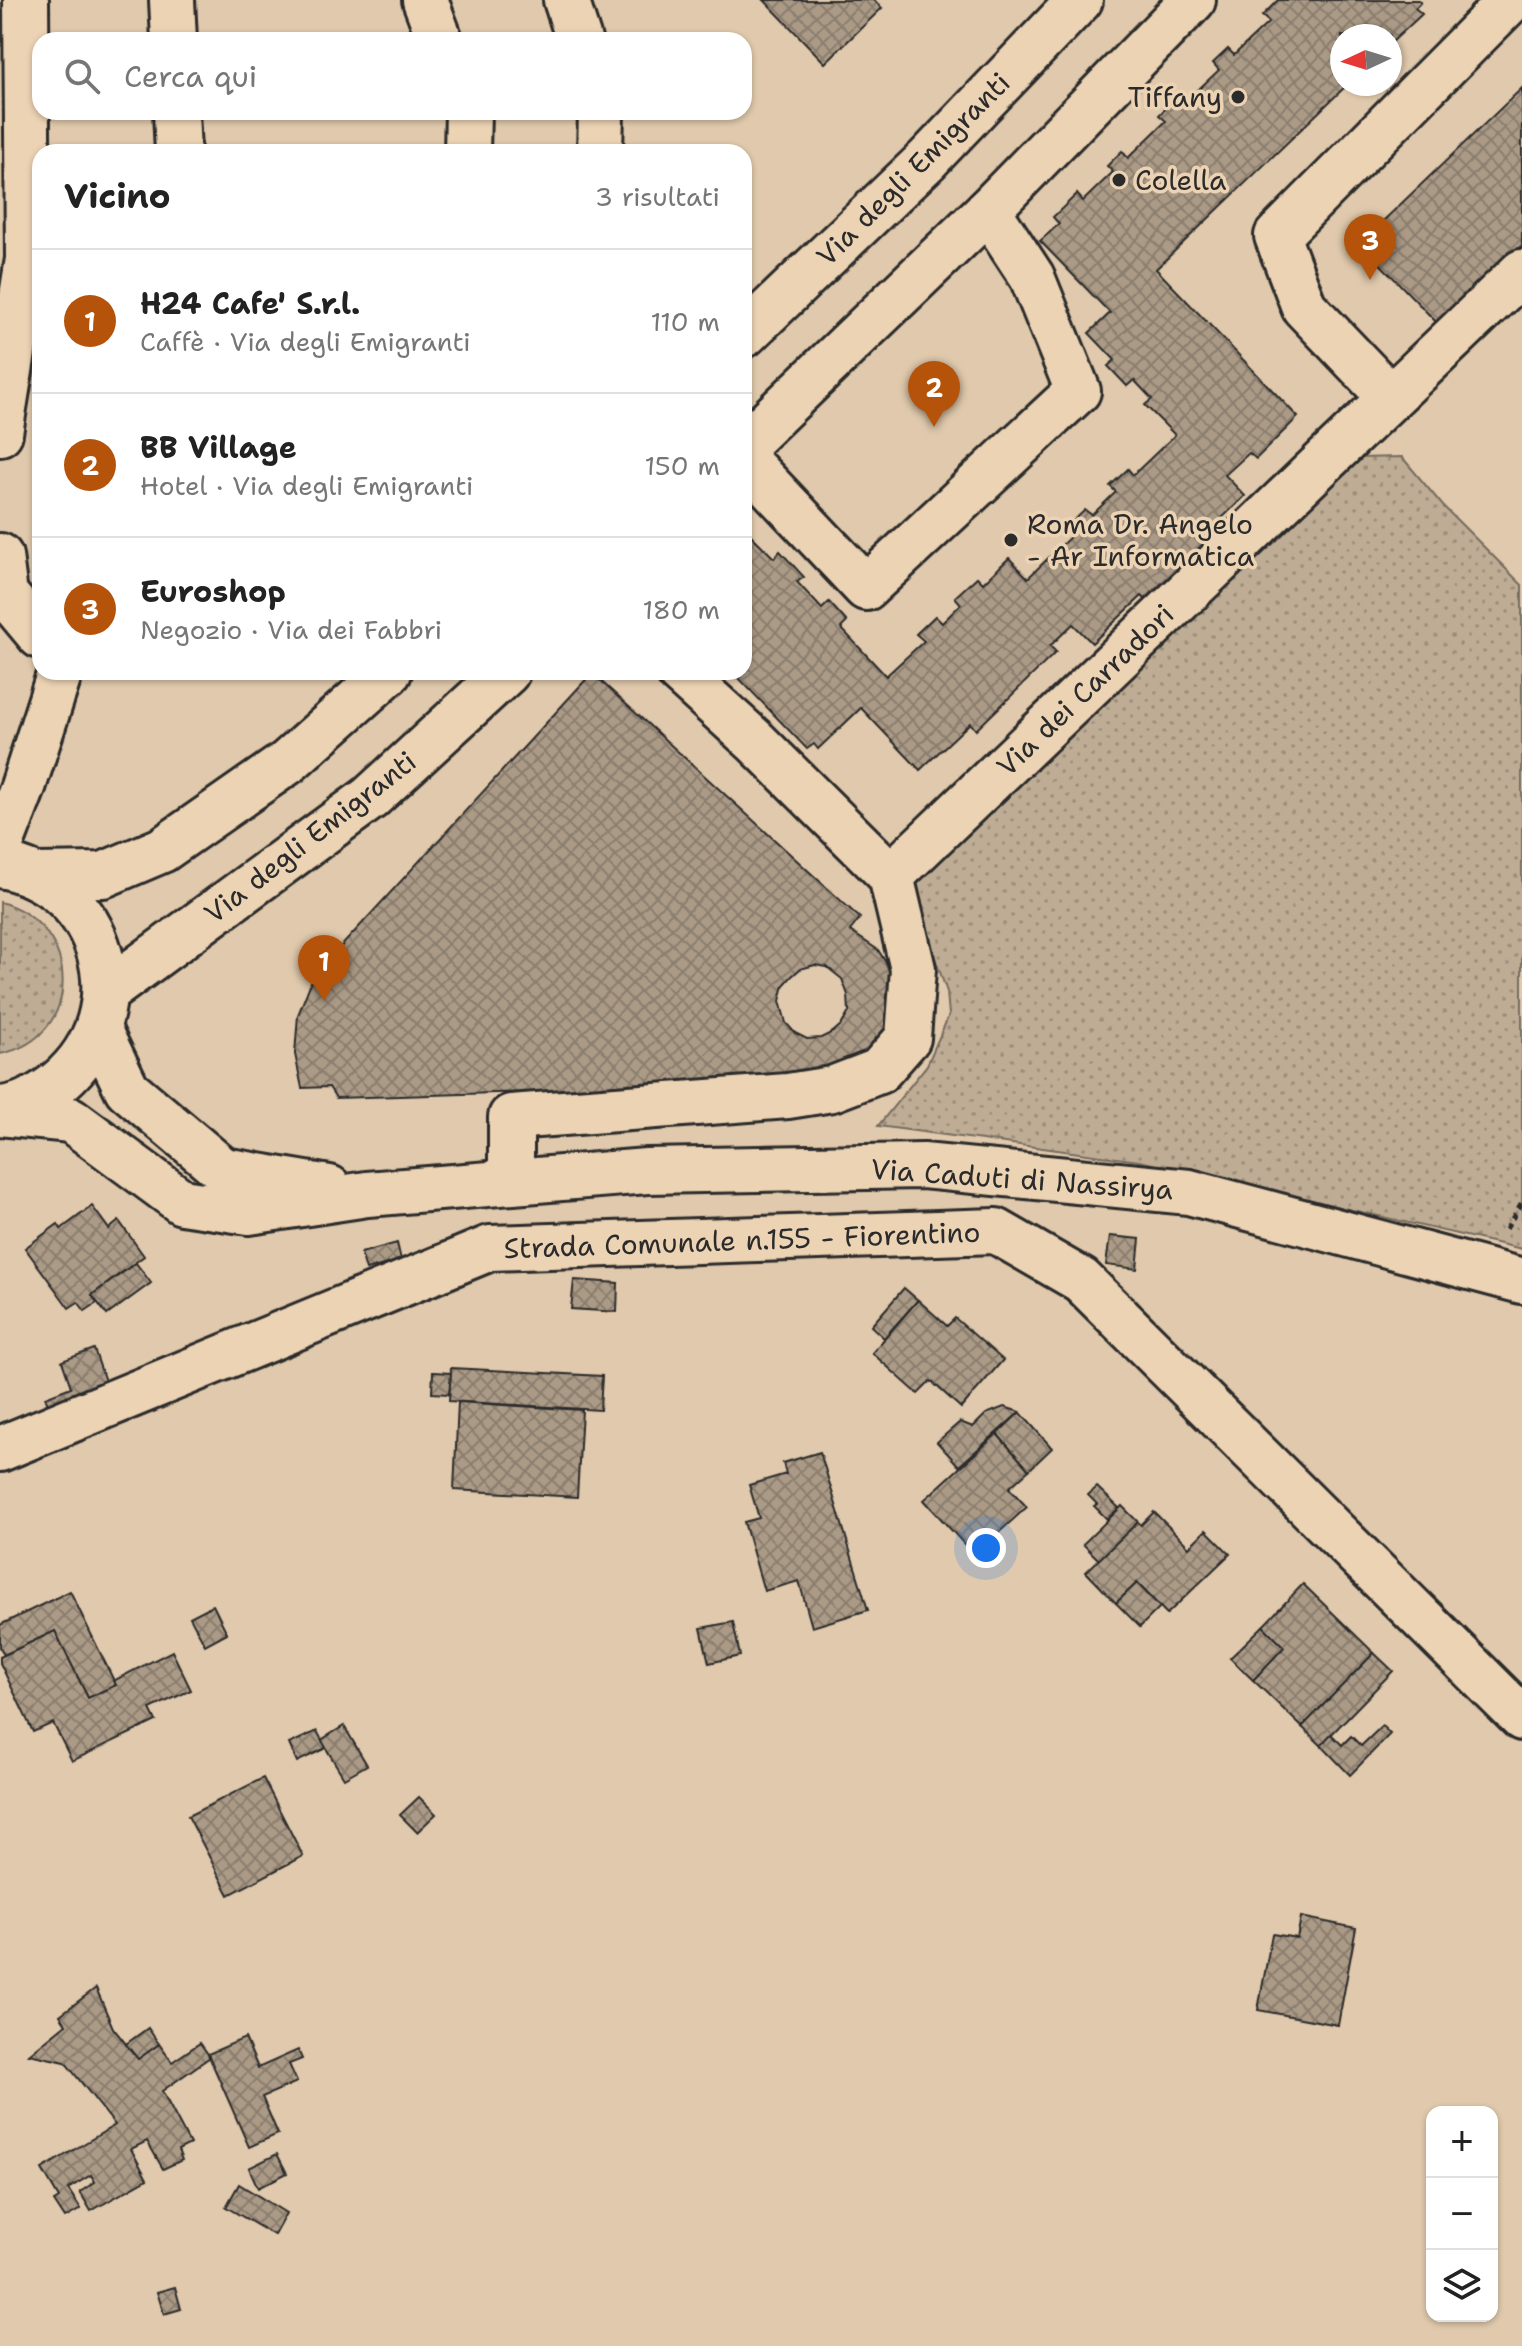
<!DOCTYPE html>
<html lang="it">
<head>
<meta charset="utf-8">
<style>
	body { margin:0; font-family:"Shantell Sans",sans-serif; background:#f6f6f6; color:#222 }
	.controls { position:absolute; right:24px; bottom:24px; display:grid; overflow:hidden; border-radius:16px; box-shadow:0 2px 6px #0004 }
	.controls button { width:72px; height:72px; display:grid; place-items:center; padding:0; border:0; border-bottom:2px solid #e0e0e0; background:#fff; color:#222; font:40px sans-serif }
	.compass { position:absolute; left:1330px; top:24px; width:72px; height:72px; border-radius:50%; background:#fff; box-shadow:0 2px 6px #0004; rotate:266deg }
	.you { position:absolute; left:986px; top:1548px; width:28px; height:28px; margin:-20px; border:6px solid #fff; border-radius:50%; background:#1a73e8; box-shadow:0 0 0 12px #1a73e833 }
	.badge { display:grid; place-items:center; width:52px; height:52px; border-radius:50%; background:#b45309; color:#fff; font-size:26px; font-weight:700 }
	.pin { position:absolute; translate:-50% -66px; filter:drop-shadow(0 2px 4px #0008) }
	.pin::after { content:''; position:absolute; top:42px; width:28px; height:24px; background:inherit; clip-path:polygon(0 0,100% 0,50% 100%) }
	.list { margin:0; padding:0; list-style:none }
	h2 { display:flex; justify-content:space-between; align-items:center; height:104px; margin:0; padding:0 32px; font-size:34px }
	h2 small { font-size:26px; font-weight:400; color:#767676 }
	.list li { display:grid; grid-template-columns:52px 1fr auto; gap:24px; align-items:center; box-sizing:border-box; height:144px; padding:0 32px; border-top:2px solid #e0e0e0 }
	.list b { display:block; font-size:30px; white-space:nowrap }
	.list p { margin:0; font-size:26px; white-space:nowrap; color:#767676 }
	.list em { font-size:26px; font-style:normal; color:#767676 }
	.icon { flex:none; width:44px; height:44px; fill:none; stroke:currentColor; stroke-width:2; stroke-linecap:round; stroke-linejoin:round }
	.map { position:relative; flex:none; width:1522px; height:2346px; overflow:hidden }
	.search { position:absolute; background:#fff; box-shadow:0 2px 6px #0004; left:32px; top:32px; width:720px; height:88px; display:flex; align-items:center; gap:20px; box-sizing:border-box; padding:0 28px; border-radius:24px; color:#767676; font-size:30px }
	.panel { position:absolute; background:#fff; box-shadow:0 2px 6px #0004; left:32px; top:144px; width:720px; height:536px; border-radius:24px }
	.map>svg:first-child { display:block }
</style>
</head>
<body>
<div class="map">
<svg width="1522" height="2346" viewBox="0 0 1522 2346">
	<defs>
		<pattern id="grass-dots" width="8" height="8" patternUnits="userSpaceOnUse" patternTransform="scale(2)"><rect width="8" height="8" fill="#bfac94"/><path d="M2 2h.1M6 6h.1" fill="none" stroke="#9b8c79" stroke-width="1.8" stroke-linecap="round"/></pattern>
		<pattern id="building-cross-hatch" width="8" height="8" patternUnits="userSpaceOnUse" patternTransform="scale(2)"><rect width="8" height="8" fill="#ab9a86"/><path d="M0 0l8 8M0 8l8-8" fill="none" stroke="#8b7e6e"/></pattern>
	</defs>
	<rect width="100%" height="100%" fill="#e0c9ac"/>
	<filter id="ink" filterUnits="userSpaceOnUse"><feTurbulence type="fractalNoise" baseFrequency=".0125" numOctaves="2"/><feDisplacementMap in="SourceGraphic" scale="16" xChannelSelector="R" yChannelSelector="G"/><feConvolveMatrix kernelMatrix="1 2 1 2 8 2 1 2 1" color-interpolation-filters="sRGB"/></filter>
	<g filter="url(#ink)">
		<!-- grass -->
		<g fill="url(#grass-dots)" stroke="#756c60" stroke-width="2">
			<path d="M 1402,457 L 1443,506 L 1522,585 L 1522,1249 L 1139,1161 L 878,1126 L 927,1065 L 949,1015 L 947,992 L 910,888 L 1358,458 Z"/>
			<path d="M 0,902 C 83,925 84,1038 0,1054 Z"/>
		</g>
		<!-- building -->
		<g fill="url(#building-cross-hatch)" stroke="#2b2b2b" stroke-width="2" fill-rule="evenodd">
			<path d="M 764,0 L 874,0 L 882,8 L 825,63 Z"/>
			<path d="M 1278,0 L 1419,0 L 1421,2 L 1415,8 L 1422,14 L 1390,44 L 1390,36 L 1342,36 L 1342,84 L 1348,84 L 1156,269 L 1298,417 L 1256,459 L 1249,453 L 1225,475 L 1245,496 L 1222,518 L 1228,525 L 1148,602 L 1142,596 L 1092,643 L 1073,624 L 1050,646 L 1056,652 L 976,730 L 970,723 L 920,770 L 861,708 L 818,749 L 814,744 L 807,749 L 733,672 L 744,672 L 744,528 L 774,558 L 780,551 L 804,577 L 797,582 L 822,609 L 829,602 L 847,622 L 841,628 L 886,676 L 924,641 L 916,634 L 935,616 L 942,623 L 961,604 L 955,597 L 977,577 L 983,583 L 1009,558 L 1028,578 L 1075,532 L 1069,525 L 1085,510 L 1092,515 L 1116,492 L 1110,486 L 1128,469 L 1133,475 L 1175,435 L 1145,405 L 1152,399 L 1134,380 L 1127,386 L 1108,366 L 1115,360 L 1089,333 L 1110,313 L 1040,241 L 1059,224 L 1053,217 L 1077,194 L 1083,201 L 1113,172 L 1107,166 L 1122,151 L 1128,158 L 1166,121 L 1159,115 L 1179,96 L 1185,102 L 1219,70 L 1213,63 L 1228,49 L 1234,55 L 1269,22 L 1262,16 Z"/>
			<path d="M 1522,88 L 1522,245 L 1439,325 L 1360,243 Z"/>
			<path d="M 592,673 L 860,918 L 850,931 L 878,950 L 893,974 L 885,1050 L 823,1083 L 336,1098 L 329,1087 L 302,1088 L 295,1054 L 298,1015 L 313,977 ZM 815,965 L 827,967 L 842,979 L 848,995 L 849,1012 L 842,1024 L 833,1032 L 821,1038 L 807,1039 L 795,1033 L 786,1023 L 780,1001 L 784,985 L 791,977 L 800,969 Z"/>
			<path d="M 92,1206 L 109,1229 L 119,1221 L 144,1256 L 92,1295 L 97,1303 L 85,1311 L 78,1302 L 69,1308 L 25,1248 L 58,1224 L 61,1229 Z"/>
			<path d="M 1110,1236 L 1140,1239 L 1137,1269 L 1106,1265 Z"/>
			<path d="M 397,1243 L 401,1260 L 366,1270 L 361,1253 Z"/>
			<path d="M 136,1263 L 151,1283 L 107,1315 L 92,1295 Z"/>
			<path d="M 574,1280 L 618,1283 L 617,1312 L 571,1309 Z"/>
			<path d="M 904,1288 L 918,1300 L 884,1338 L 871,1326 Z"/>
			<path d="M 918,1300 L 947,1326 L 955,1318 L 1003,1360 L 961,1408 L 931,1381 L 918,1394 L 872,1353 Z"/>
			<path d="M 94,1349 L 109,1393 L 52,1415 L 45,1397 L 71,1387 L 62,1361 Z"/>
			<path d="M 451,1368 L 602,1376 L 600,1410 L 449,1401 Z"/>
			<path d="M 433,1372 L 451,1373 L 449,1394 L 432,1393 Z"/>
			<path d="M 458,1402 L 582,1410 L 577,1497 L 454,1490 Z"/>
			<path d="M 1004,1407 L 1020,1412 L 959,1466 L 937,1442 L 960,1422 L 973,1427 L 986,1414 Z"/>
			<path d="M 1020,1412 L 1052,1448 L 1029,1470 L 997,1434 Z"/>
			<path d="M 997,1434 L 1029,1470 L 1009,1488 L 1027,1507 L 974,1555 L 924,1500 Z"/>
			<path d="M 820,1452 L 868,1610 L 812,1627 L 799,1581 L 764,1591 L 744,1522 L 759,1518 L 749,1485 L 786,1474 L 783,1463 Z"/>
			<path d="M 1097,1487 L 1119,1508 L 1107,1519 L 1094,1506 L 1097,1504 L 1088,1495 Z"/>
			<path d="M 1122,1506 L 1138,1522 L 1099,1560 L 1083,1544 Z"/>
			<path d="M 1154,1512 L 1189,1547 L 1206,1530 L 1230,1554 L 1167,1614 L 1137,1583 L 1116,1603 L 1086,1572 L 1138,1522 L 1141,1525 Z"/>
			<path d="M 1137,1583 L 1160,1607 L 1140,1627 L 1116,1603 Z"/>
			<path d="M 1303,1584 L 1374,1653 L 1302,1727 L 1253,1680 L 1284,1647 L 1263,1626 Z"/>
			<path d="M 70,1591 L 116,1685 L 88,1698 L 55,1631 L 4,1655 L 0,1647 L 0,1625 Z"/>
			<path d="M 213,1605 L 227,1633 L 205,1645 L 190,1617 Z"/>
			<path d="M 733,1622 L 740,1656 L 709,1663 L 701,1628 Z"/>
			<path d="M 1263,1626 L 1284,1647 L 1253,1680 L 1230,1658 Z"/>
			<path d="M 55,1631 L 88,1698 L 116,1685 L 113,1681 L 172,1651 L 191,1690 L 150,1709 L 156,1721 L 72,1761 L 53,1723 L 33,1732 L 0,1663 L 0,1657 Z"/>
			<path d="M 1374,1653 L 1393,1671 L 1321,1745 L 1302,1727 Z"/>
			<path d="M 344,1726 L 367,1765 L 344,1778 L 321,1740 Z"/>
			<path d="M 1382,1726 L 1390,1734 L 1350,1775 L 1321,1745 L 1331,1734 L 1342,1745 L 1351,1736 L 1361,1746 Z"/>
			<path d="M 317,1731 L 326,1748 L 297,1762 L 289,1744 Z"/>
			<path d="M 263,1778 L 303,1856 L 229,1895 L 188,1816 Z"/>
			<path d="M 419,1797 L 436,1814 L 417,1832 L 400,1815 Z"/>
			<path d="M 1301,1917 L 1356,1928 L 1338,2025 L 1258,2010 L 1272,1934 L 1297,1938 Z"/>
			<path d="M 96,1988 L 113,2028 L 138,2059 L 159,2044 L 172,2062 L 200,2043 L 210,2057 L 162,2091 L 190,2144 L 178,2150 L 182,2160 L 163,2169 L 147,2141 L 131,2149 L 147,2179 L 91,2211 L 80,2192 L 95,2182 L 91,2175 L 68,2189 L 81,2209 L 65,2218 L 54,2201 L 59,2198 L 42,2169 L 115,2125 L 65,2062 L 29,2054 L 66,2024 L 60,2015 Z"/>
			<path d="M 148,2028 L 159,2044 L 138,2059 L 126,2044 Z"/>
			<path d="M 245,2038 L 258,2068 L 298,2050 L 302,2059 L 289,2064 L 297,2082 L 262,2097 L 278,2134 L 249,2147 L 208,2054 Z"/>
			<path d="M 277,2154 L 287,2173 L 258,2188 L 249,2168 Z"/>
			<path d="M 239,2184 L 286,2213 L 274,2235 L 226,2207 Z"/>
			<path d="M 175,2287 L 181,2309 L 164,2314 L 157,2292 Z"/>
		</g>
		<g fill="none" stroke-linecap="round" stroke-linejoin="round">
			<!-- minor casing -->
			<g stroke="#2b2b2b" stroke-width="50">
				<g id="minor">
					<path d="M 172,0 L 174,40"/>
					<path d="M 425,0 L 440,40"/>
					<path d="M 566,0 L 579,40"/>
					<path d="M 176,112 L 178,152"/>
					<path d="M 467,152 L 468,112"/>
					<path d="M 600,152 L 601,112"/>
					<path d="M 1390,397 L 1304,307 L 1277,236 L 1511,0"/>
					<path d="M 0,433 L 28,259 L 26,0"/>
					<path d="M 744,459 L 866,588 L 1078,391 L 1032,277 L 988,210"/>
					<path d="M 0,556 L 5,594 L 40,636"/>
					<path d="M 0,847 L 23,787 L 60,672"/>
					<path d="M 891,876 L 1522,272"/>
					<path d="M 98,1029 L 127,1089 L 223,1170 L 329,1188"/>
					<path d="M 0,1113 L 71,1120 L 182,1202 L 249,1212 L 367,1194 L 647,1171 L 923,1166 L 1189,1192 L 1522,1281"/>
					<path d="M 511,1182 L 511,1117 L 788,1096 L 832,1089 L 879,1071 L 908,1038 L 913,969 L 891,876 L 756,742 L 679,672"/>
					<path d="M 0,1449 L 490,1248 L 996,1231 L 1081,1280 L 1522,1718"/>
				</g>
			</g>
			<!-- major casing -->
			<g stroke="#2b2b2b" stroke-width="50">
				<g id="major">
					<path d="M 744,335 L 927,160 L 1080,0"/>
					<path d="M 744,445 L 988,210 L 1193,0"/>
					<path d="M 0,865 C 105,883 141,1012 60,1081 C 45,1094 21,1108 0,1109"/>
					<path d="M 35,876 L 103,875 L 162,850 L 288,762 L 389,672"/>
					<path d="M 106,992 L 370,798 L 507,672"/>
				</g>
			</g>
			<!-- path -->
			<path stroke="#2b2b2b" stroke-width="5" stroke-dasharray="6 6" stroke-linecap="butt" d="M 1506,1229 L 1522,1202"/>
			<!-- minor -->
			<use href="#minor" stroke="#ecd3b4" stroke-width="44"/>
			<!-- major -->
			<use href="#major" stroke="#ecd3b4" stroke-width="44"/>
		</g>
	</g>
	<!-- markers -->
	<g fill="#2b2b2b" stroke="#ecd3b4" stroke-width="3">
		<circle cx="1238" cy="97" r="8"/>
		<circle cx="1119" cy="180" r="8"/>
		<circle cx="1011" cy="540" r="8"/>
	</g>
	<g text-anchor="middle" stroke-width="7" stroke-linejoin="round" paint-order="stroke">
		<!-- poi labels -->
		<g font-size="28" fill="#2b2b2b" stroke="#ecd3b4" text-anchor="start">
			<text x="1222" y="107" text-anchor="end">Tiffany</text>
			<text x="1135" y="190">Colella</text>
			<text x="1027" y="534">Roma Dr. Angelo<tspan x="1027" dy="32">- Ar Informatica</tspan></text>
		</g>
		<!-- street labels -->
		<g font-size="28" fill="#2b2b2b" stroke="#ecd3b4">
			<text transform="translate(913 169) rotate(-45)" y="10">Via degli Emigranti</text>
			<text transform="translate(1085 690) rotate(-44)" y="10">Via dei Carradori</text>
			<text transform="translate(310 837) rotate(-38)" y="10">Via degli Emigranti</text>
			<text transform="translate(1022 1179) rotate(4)" y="10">Via Caduti di Nassirya</text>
			<text transform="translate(742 1240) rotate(-2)" y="10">Strada Comunale n.155 - Fiorentino</text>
		</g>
	</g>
</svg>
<div class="controls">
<button>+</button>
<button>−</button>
<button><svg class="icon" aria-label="layers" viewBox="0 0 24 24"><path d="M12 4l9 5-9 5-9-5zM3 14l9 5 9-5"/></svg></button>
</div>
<svg class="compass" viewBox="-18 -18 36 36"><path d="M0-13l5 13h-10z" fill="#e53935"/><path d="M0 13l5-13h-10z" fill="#767676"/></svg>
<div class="you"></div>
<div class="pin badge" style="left:324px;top:1001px">1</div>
<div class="pin badge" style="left:934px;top:427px">2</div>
<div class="pin badge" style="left:1370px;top:280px">3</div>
<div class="search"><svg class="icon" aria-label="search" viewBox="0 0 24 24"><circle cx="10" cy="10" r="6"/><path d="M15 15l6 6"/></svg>Cerca qui</div>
<section class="panel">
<h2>Vicino<small>3 risultati</small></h2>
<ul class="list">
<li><span class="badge">1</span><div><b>H24 Cafe' S.r.l.</b><p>Caffè · Via degli Emigranti</p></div><em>110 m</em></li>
<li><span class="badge">2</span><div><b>BB Village</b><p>Hotel · Via degli Emigranti</p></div><em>150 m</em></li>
<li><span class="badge">3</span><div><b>Euroshop</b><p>Negozio · Via dei Fabbri</p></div><em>180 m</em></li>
</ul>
</section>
</div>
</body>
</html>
